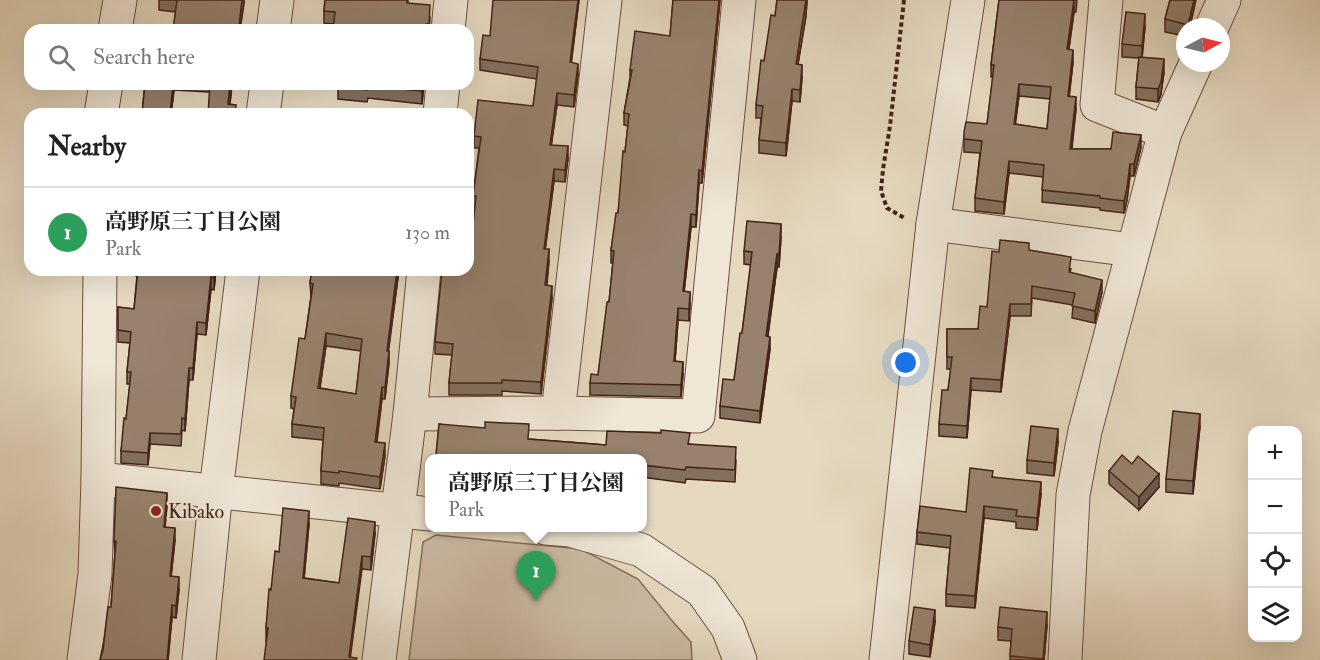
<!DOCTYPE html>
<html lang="en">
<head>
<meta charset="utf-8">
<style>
	body { margin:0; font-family:"IM FELL Double Pica","Noto Serif JP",serif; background:#f6f6f6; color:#222 }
	.controls { position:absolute; right:18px; bottom:18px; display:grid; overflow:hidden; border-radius:12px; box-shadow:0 6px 24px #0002 }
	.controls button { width:54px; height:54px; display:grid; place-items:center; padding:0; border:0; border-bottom:2px solid #e0e0e0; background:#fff; color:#222; font:30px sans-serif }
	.compass { position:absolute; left:1176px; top:18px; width:54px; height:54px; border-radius:50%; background:#fff; box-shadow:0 6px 24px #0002; rotate:83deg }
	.you { position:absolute; left:906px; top:363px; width:21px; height:21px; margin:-15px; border:4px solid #fff; border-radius:50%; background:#1a73e8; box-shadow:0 0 0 9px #1a73e833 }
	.badge { display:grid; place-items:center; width:39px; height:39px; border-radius:50%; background:#d93025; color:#fff; font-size:20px; font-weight:700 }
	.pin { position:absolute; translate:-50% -50px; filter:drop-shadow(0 2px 3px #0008) }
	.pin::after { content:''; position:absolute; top:32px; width:21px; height:18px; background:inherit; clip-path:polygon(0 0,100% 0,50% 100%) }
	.popup { position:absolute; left:425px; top:454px; width:222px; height:78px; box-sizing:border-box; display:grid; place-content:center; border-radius:12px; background:#fff; filter:drop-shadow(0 2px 4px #0005); font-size:20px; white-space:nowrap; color:#767676 }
	.popup b { font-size:22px; color:#222 }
	.popup::after { content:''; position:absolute; left:50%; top:100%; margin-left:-12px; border:12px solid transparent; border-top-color:#fff }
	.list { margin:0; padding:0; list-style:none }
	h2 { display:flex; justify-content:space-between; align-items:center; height:78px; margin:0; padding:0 24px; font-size:26px }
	h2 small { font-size:20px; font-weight:400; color:#767676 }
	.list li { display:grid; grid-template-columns:39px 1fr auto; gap:18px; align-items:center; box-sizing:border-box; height:90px; padding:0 24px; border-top:2px solid #e0e0e0 }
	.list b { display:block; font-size:22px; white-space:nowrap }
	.list p { margin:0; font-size:20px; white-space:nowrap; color:#767676 }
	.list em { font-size:20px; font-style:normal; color:#767676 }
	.icon { flex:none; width:33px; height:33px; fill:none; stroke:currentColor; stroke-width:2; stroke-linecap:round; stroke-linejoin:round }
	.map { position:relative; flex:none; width:1320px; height:660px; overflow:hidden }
	.search { position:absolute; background:#fff; box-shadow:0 6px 24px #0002; left:24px; top:24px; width:450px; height:66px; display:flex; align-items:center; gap:15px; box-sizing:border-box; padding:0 21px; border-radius:18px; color:#767676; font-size:22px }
	.panel { position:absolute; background:#fff; box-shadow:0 6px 24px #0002; left:24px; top:108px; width:450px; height:168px; border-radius:18px }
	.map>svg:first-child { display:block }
</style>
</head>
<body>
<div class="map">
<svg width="1320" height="660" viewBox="0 0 1320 660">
	<rect width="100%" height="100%" fill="#e6d9c0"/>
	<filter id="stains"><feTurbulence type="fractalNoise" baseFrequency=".00333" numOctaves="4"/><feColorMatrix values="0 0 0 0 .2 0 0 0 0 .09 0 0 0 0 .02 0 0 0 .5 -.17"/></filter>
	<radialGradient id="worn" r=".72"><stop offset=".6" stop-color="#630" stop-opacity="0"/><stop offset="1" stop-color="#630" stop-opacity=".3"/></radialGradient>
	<!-- green -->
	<path fill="#cabaa3" stroke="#876e5c" stroke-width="1.5" d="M 436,535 L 581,549 L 638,579 L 674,623 L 691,642 L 692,660 L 409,660 L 423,542 Z"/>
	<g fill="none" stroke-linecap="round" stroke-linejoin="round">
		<!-- minor casing -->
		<g stroke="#6c5040" stroke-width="35">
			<g id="minor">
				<path d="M 1106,0 L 1097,105 L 1165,132"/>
				<path d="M 1212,27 L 1224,0"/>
				<path d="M 115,30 L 120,0"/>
				<path d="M 273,30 L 277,0"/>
				<path d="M 448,30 L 451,0"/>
				<path d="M 101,114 L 106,84"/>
				<path d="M 263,114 L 267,84"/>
				<path d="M 440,114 L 443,84"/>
				<path d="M 933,224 L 1132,250"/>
				<path d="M 558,413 L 605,0"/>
				<path d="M 410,414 L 558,413 L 698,416 L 739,0"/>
				<path d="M 98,479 L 430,514"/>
				<path d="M 546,528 L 570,530 L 641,550 L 702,591 L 728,628 L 740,660"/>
				<path d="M 84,660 L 95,574 L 98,479 L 100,270"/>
				<path d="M 199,660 L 216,491 L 243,270"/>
				<path d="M 379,660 L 410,414 L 424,270"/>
				<path d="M 886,660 L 933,224 L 968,0"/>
				<path d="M 1065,660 L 1073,495 L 1085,431 L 1165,132 L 1196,63"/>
			</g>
		</g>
		<!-- path -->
		<path stroke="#442316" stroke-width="4" stroke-dasharray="4.5 3" stroke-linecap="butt" d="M 904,0 L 890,126 L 883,169 L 881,191 L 887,208 L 906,219"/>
		<!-- minor -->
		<use href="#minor" stroke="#efe6d6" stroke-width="33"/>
	</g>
	<!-- wall -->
	<g fill="#83705f" stroke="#442316" stroke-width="1.5" fill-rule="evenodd">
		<path d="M 159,0 L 244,0 L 240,30 L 173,30 L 176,12 L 159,10 Z"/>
		<path d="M 325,0 L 408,0 L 408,3 L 430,17 L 429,30 L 333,30 L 333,24 L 324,23 L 324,11 Z"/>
		<path d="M 579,0 L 571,63 L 578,75 L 574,107 L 557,105 L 551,145 L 568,158 L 565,182 L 554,181 L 545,249 L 549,261 L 547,285 L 552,298 L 541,394 L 502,391 L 502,395 L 449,395 L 449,383 L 452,355 L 435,354 L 435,342 L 470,254 L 475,208 L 473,208 L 473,196 L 479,148 L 474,148 L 474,136 L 533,106 L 537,79 L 480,70 L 480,59 L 490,36 Z"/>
		<path d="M 673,0 L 720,0 L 702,183 L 699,183 L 696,227 L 691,227 L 684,291 L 690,304 L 689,321 L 678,320 L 675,361 L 683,374 L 681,397 L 590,395 L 590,383 L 598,375 L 609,302 L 613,263 L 611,263 L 611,250 L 618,213 L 628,126 L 624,125 L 624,113 L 630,78 L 630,70 L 670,36 Z"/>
		<path d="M 777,0 L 807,0 L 806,16 L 798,64 L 802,77 L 800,102 L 792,101 L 786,156 L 759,153 L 759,140 L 761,118 L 756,118 L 756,105 L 764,61 L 775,16 Z"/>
		<path d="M 999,0 L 1077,0 L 1076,12 L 1074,12 L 1069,49 L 1073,62 L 1069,96 L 1076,109 L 1072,149 L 1111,149 L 1141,147 L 1134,176 L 1130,176 L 1127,200 L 1124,213 L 1100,210 L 1100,208 L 1042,202 L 1043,177 L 1009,173 L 1004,214 L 975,211 L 975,198 L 980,153 L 964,152 L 964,139 L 987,124 L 993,77 L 991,77 L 991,65 ZM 1019,96 L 1050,99 L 1047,129 L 1015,124 Z"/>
		<path d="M 1170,0 L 1190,27 L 1185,27 L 1185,36 L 1165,32 L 1165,19 Z"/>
		<path d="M 1145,27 L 1142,57 L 1164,72 L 1161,94 L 1158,102 L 1136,99 L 1136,87 L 1139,58 L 1122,57 L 1122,44 Z"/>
		<path d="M 145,84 L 232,84 L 230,104 L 236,114 L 209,92 L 174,90 L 171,114 L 142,114 Z"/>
		<path d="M 338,84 L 424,84 L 422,104 L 368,98 L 367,102 L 338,99 Z"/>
		<path d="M 781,237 L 779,267 L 777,267 L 768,336 L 770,349 L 760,423 L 720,418 L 720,406 L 734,380 L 742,333 L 751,265 L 744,264 L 744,251 Z"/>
		<path d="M 1029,250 L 1071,269 L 1070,272 L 1102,292 L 1095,323 L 1072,318 L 1073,305 L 1032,298 L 1031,316 L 1010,316 L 1001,392 L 971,390 L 967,438 L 939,436 L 939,424 L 948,390 L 951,369 L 947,369 L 947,329 L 978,329 L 987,307 L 999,252 Z"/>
		<path d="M 136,270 L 216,270 L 214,290 L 211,289 L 206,335 L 197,334 L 193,380 L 189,380 L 185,431 L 182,430 L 181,446 L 150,444 L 148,465 L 121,463 L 121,451 L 126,419 L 130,384 L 127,384 L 127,372 L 130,343 L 118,342 L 118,307 L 134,309 L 137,276 L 136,276 Z"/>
		<path d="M 275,270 L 399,270 L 388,351 L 389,363 L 385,399 L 382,399 L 377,442 L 385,456 L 380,489 L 339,483 L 339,486 L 321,484 L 321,471 L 323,440 L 292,437 L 292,424 L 294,409 L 291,408 L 291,396 L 305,339 L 311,296 L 310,283 L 311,275 L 275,271 ZM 326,346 L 361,351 L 356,394 L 320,388 Z"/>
		<path d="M 439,424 L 529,439 L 606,445 L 690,444 L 736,460 L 735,482 L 686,479 L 685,483 L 642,477 L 642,459 L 436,459 Z"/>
		<path d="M 1200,426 L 1193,494 L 1166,492 L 1166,479 Z"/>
		<path d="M 1058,442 L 1054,476 L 1027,473 L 1027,460 Z"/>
		<path d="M 1109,471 L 1159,487 L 1139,510 L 1109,484 Z"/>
		<path d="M 993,477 L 1041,494 L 1037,530 L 1016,528 L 1016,522 L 984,518 L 975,608 L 946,606 L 946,594 L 950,548 L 917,544 L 917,532 L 966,512 Z"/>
		<path d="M 167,505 L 165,527 L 175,540 L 171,576 L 179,590 L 176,618 L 172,617 L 168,660 L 100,660 L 111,607 L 115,553 L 114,541 Z"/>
		<path d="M 309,524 L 304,578 L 339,583 L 375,534 L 371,570 L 362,569 L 266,641 L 266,628 L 271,590 L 279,552 Z"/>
		<path d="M 935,622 L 930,657 L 909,654 L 909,641 Z"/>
		<path d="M 1047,625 L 1044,660 L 1010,660 L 1011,641 L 998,640 L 998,627 Z"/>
	</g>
	<!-- shaded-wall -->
	<g fill="#6a5b4d" stroke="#442316" stroke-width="1.5">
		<path d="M 242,0 L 244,0 L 244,4 L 240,30 L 239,30 Z"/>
		<path d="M 578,0 L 579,0 L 570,74 L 570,62 Z"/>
		<path d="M 719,0 L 720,0 L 702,183 L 702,171 Z"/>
		<path d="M 806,0 L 807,0 L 806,16 L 796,76 L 796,64 Z"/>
		<path d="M 1074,0 L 1074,12 L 1067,61 L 1067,49 Z"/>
		<path d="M 1194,0 L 1196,0 L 1190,27 L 1188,27 Z"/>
		<path d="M 1145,14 L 1145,27 L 1142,59 L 1142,46 Z"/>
		<path d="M 1073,50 L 1073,62 L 1068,108 L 1068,96 Z"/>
		<path d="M 1164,59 L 1164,72 L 1161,94 L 1158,102 L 1158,89 Z"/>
		<path d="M 578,64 L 578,75 L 574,107 L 574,95 Z"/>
		<path d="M 802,65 L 802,77 L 800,102 L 800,90 Z"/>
		<path d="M 173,84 L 174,90 L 171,114 L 170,114 Z"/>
		<path d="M 230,84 L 232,84 L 229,114 L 228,104 Z"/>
		<path d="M 423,84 L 424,84 L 422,104 L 422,91 Z"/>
		<path d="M 1019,84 L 1019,96 L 1014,136 L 1014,124 Z"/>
		<path d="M 792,89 L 792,101 L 786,156 L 786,143 Z"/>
		<path d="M 557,93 L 557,105 L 550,156 L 550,145 Z"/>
		<path d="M 1076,97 L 1076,109 L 1070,161 L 1070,149 Z"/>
		<path d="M 1141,135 L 1141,147 L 1134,176 L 1134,164 Z"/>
		<path d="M 568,146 L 568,158 L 565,182 L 565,170 Z"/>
		<path d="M 1009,161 L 1009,173 L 1004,214 L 1004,202 Z"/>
		<path d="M 1130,164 L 1130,176 L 1127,200 L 1124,213 L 1124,201 Z"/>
		<path d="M 554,169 L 554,181 L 544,260 L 544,249 Z"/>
		<path d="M 699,170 L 699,183 L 696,227 L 696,215 Z"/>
		<path d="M 691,214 L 691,227 L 683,303 L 683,291 Z"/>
		<path d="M 781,224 L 781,237 L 779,267 L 779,255 Z"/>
		<path d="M 549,249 L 549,261 L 545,297 L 545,285 Z"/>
		<path d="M 777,254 L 777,267 L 766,349 L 766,336 Z"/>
		<path d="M 215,270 L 216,270 L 214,290 L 214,278 Z"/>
		<path d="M 397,270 L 399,270 L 387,363 L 387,351 Z"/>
		<path d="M 211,277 L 211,289 L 206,335 L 206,323 Z"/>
		<path d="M 1102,280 L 1102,292 L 1095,323 L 1095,311 Z"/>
		<path d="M 552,286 L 552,298 L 541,394 L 541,382 Z"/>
		<path d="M 690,292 L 690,304 L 689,321 L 689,309 Z"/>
		<path d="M 1010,304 L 1010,316 L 1001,392 L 1001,380 Z"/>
		<path d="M 678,308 L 678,320 L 674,374 L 674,361 Z"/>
		<path d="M 197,322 L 197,334 L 193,380 L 193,368 Z"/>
		<path d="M 326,333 L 326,346 L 318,400 L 318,388 Z"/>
		<path d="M 770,337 L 770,349 L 760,423 L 760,411 Z"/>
		<path d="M 389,351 L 389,363 L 385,399 L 385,387 Z"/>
		<path d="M 683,362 L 683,374 L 681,397 L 681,385 Z"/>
		<path d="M 189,368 L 189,380 L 185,431 L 185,419 Z"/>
		<path d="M 971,378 L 971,390 L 967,438 L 967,426 Z"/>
		<path d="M 382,387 L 382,399 L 375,454 L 375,442 Z"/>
		<path d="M 1200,414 L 1200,426 L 1193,494 L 1193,481 Z"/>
		<path d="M 1058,429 L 1058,442 L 1054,476 L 1054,463 Z"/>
		<path d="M 150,433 L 150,444 L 148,465 L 148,453 Z"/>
		<path d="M 385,443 L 385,456 L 380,489 L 380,477 Z"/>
		<path d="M 1159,474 L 1159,487 L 1139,510 L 1139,497 Z"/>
		<path d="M 1041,482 L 1041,494 L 1037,530 L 1037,518 Z"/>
		<path d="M 167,493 L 167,505 L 164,539 L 164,527 Z"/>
		<path d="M 984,506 L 984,518 L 975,608 L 975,596 Z"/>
		<path d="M 309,511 L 309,524 L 303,591 L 303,578 Z"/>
		<path d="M 375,522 L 375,534 L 371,570 L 371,557 Z"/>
		<path d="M 175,528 L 175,540 L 170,588 L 170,576 Z"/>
		<path d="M 362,556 L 362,569 L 350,660 L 349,660 Z"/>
		<path d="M 179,577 L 179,590 L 176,618 L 176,606 Z"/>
		<path d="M 172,605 L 172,617 L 168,660 L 167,660 Z"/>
		<path d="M 935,610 L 935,622 L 930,657 L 930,645 Z"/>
		<path d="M 1047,612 L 1047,625 L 1044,660 L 1043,660 Z"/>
	</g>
	<!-- building -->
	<g fill="#98826e" stroke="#442316" stroke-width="1.5" fill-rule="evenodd">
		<path d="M 175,0 L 242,0 L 239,26 L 236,25 L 236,30 L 173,30 L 177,0 Z"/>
		<path d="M 325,0 L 407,0 L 407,3 L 430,5 L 429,24 L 426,24 L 426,30 L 333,30 L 335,12 L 324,11 Z"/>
		<path d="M 493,0 L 578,0 L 570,62 L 578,64 L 574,95 L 557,93 L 550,145 L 568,146 L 565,170 L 554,169 L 544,249 L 549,249 L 545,285 L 552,286 L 541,382 L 502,380 L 502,383 L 449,383 L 453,344 L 435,342 L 442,270 L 468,270 L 468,253 L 470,254 L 476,196 L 473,196 L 481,137 L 474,136 L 478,100 L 533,106 L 538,67 L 480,59 L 483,35 L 490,36 Z"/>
		<path d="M 673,0 L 719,0 L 702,171 L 699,170 L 696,215 L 691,214 L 683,291 L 690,292 L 689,309 L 678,308 L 674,361 L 683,362 L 681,385 L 590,383 L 591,374 L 598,375 L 607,302 L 609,302 L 614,251 L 611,250 L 616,213 L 618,213 L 623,151 L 625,152 L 629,114 L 624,113 L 632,70 L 630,70 L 635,31 L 670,36 Z"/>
		<path d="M 777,0 L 806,0 L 796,64 L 802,65 L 800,90 L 792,89 L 786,143 L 759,140 L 763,106 L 756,105 L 761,60 L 764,61 L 771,15 L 775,16 Z"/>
		<path d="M 999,0 L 1074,0 L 1067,49 L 1073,50 L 1068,96 L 1076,97 L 1070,149 L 1111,149 L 1113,132 L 1141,135 L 1134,164 L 1130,164 L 1127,188 L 1124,201 L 1100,198 L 1100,196 L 1042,190 L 1044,165 L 1009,161 L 1004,202 L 975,198 L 982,141 L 964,139 L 964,132 L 966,122 L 987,124 L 994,65 L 991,65 ZM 1019,84 L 1051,87 L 1047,129 L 1014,124 Z"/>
		<path d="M 1170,0 L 1194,0 L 1188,25 L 1165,19 Z"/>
		<path d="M 1126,12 L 1145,14 L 1142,46 L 1122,44 Z"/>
		<path d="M 1139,57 L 1164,59 L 1161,82 L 1158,89 L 1136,87 Z"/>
		<path d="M 145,84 L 173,84 L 170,114 L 142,114 Z"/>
		<path d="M 210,84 L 230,84 L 228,104 L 236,105 L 235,114 L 208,114 Z"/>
		<path d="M 338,84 L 423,84 L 422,91 L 368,86 L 367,90 L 338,87 Z"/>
		<path d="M 747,221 L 781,224 L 779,255 L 777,254 L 766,336 L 770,337 L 760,411 L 720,406 L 723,379 L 734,380 L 740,333 L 742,333 L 752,252 L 744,251 Z"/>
		<path d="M 1000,240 L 1029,243 L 1029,250 L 1071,257 L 1069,272 L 1102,280 L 1095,311 L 1072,306 L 1075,293 L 1032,286 L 1031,304 L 1010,304 L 1001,380 L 971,378 L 967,426 L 939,424 L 942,390 L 948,390 L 952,357 L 947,357 L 947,329 L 978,329 L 980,306 L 987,307 L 992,251 L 999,252 Z"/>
		<path d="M 138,270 L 215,270 L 214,278 L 211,277 L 206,323 L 197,322 L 193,368 L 189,368 L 185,419 L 182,418 L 181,434 L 150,433 L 148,453 L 121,451 L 124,418 L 126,419 L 131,372 L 127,372 L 131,332 L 118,330 L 118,307 L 134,309 Z"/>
		<path d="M 312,270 L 397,270 L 387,351 L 389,351 L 385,387 L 382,387 L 375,442 L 385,443 L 380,477 L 339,471 L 339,473 L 321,471 L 324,428 L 292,424 L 296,397 L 291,396 L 299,338 L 305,339 L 313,284 L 310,283 ZM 326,333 L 362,339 L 356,394 L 318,388 Z"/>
		<path d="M 1173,411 L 1200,414 L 1193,481 L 1166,479 Z"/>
		<path d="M 485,422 L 529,424 L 528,439 L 606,445 L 607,431 L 661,433 L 661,430 L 690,433 L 688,444 L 736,447 L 735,470 L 686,467 L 685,470 L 642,465 L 642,459 L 441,459 L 442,456 L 436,455 L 439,424 L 485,428 Z"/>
		<path d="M 1031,426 L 1058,429 L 1054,463 L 1027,460 Z"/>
		<path d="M 1122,455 L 1132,464 L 1138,456 L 1159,474 L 1139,497 L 1109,471 Z"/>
		<path d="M 970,468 L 993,471 L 992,477 L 1041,482 L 1037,518 L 1016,516 L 1017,510 L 984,506 L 975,596 L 946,594 L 951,536 L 917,532 L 920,506 L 966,512 Z"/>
		<path d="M 116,487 L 167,493 L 164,527 L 175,528 L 170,576 L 179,577 L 176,606 L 172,605 L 167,660 L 100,660 L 103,650 L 108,607 L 111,607 L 116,541 L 114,541 Z"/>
		<path d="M 283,508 L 309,511 L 303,578 L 339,583 L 348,518 L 375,522 L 371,557 L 362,556 L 349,657 L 357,658 L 356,660 L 264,660 L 268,628 L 266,628 L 269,589 L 271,590 L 275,551 L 279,552 Z"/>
		<path d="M 914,607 L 935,610 L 930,645 L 909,641 Z"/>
		<path d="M 1000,607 L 1047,612 L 1043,659 L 1010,656 L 1012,629 L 998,627 Z"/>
	</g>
	<!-- markers -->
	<circle fill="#8f2418" stroke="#efe6d6" stroke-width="2" cx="156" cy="511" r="6"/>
	<g text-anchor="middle" stroke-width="5" stroke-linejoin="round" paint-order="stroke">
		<!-- poi labels -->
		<g font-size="20" fill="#442316" stroke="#efe6d6" text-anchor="start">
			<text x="168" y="518">Kibako</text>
		</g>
	</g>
	<rect width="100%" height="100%" filter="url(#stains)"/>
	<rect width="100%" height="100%" fill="url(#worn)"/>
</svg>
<div class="controls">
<button>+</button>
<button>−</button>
<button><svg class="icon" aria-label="locate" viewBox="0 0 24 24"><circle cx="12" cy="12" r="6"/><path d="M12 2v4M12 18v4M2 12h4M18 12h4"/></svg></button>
<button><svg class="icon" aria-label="layers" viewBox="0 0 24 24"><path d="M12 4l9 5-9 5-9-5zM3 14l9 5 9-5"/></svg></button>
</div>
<svg class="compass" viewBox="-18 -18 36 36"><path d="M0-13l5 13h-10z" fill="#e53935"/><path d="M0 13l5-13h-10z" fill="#767676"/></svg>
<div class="you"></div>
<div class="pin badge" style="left:536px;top:601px;background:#2e9e5b">1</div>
<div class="popup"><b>高野原三丁目公園</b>Park</div>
<div class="search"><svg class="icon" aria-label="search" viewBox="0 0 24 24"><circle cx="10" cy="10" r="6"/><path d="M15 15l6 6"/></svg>Search here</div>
<section class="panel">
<h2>Nearby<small></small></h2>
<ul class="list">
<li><span class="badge" style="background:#2e9e5b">1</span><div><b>高野原三丁目公園</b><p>Park</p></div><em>130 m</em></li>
</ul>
</section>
</div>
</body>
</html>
